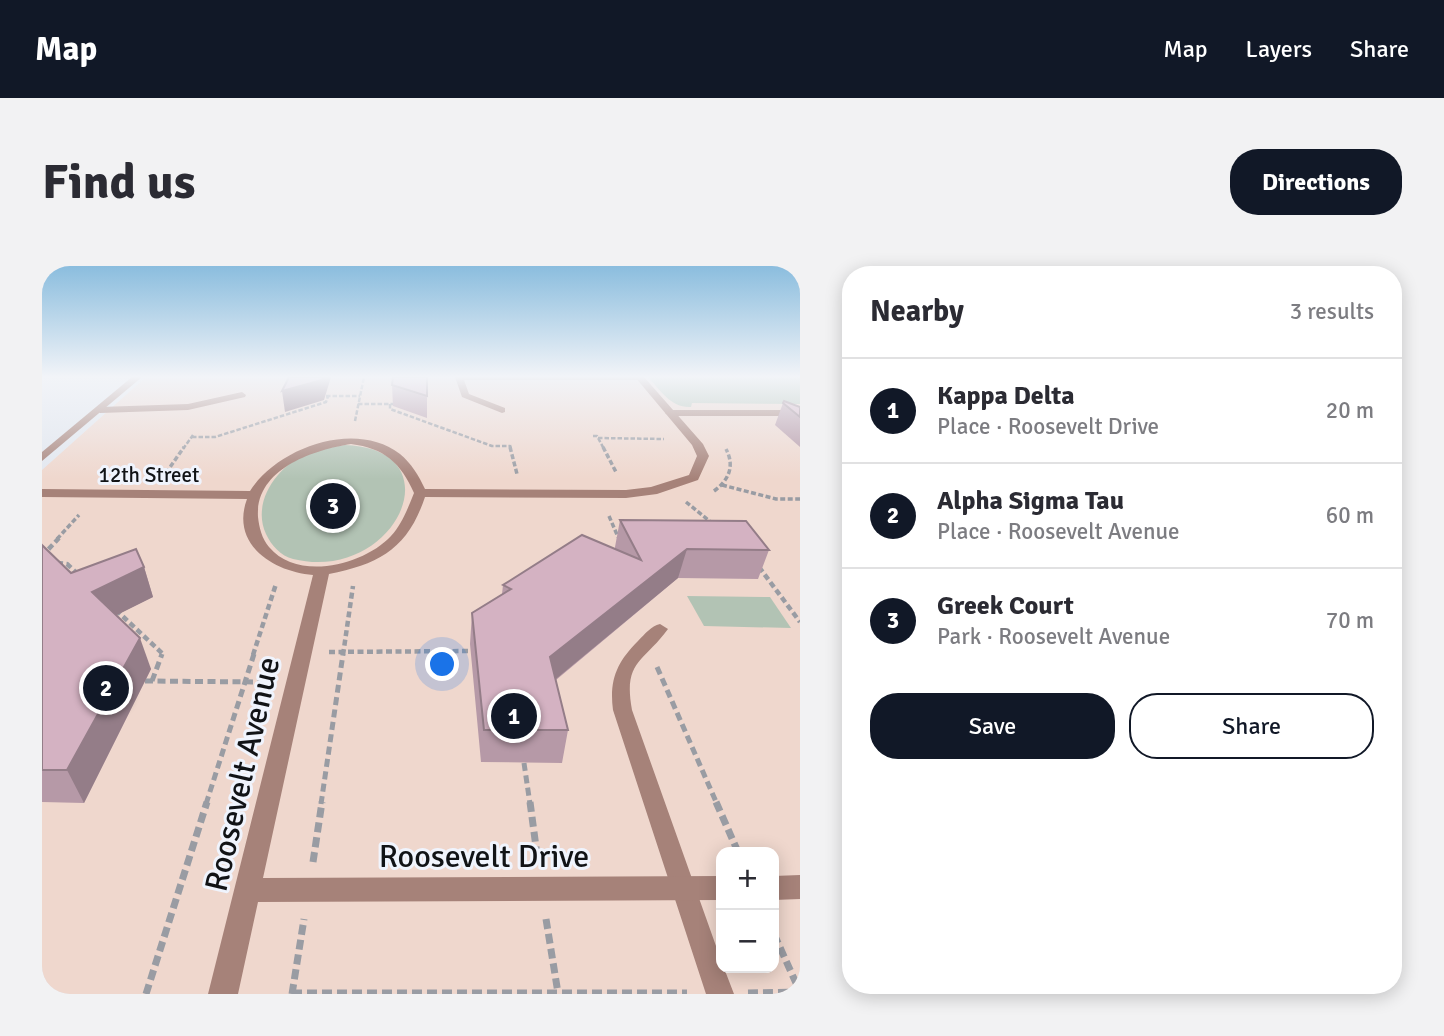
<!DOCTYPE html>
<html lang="en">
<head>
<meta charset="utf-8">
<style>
	body { margin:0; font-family:Signika,sans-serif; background:#f2f2f3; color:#2b2b33 }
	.controls { position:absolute; right:21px; bottom:21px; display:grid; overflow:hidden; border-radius:14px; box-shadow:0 4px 18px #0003 }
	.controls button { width:63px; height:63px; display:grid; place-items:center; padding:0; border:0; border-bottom:2px solid #e1e1e2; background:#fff; color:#2b2b33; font:35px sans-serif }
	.you { position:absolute; left:401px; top:399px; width:24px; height:24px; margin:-18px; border:5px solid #fff; border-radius:50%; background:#1a73e8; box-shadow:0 0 0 10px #1a73e833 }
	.badge { display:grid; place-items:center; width:46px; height:46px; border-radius:50%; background:#111827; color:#fff; font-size:23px; font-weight:700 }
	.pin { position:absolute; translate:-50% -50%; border:4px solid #fff; box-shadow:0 2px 7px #0006 }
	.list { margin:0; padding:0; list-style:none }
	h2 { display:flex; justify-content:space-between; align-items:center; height:91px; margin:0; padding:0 28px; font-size:30px }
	h2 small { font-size:23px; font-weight:400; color:#7c7c81 }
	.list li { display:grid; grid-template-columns:46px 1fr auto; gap:21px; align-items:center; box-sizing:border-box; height:105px; padding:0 28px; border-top:2px solid #e1e1e2 }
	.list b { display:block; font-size:26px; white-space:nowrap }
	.list p { margin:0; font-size:23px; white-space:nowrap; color:#7c7c81 }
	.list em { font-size:23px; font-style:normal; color:#7c7c81 }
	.actions { display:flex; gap:14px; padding:21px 28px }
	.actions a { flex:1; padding:16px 0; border:2px solid #111827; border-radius:28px; text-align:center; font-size:24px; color:#111827 }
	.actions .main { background:#111827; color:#fff }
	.map { position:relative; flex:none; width:758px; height:728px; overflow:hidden; border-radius:28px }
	header { display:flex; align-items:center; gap:42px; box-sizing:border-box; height:98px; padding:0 35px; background:#111827; color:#fff }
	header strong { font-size:33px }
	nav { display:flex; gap:38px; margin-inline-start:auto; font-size:24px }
	.intro { display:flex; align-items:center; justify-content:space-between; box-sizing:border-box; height:168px; padding:0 42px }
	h1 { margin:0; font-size:49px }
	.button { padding:18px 32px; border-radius:28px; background:#111827; color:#fff; font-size:24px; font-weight:700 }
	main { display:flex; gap:42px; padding:0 42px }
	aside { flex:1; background:#fff; border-radius:28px; box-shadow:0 4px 18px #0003 }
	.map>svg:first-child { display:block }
</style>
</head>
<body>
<header>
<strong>Map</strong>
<nav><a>Map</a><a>Layers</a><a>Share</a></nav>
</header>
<div class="intro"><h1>Find us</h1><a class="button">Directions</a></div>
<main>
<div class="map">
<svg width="758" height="728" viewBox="0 0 758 728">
	<rect width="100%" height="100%" fill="#e2e7ef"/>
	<!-- education -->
	<path fill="#efd7cd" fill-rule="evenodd" d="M 104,111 L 758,111 L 758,728 L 0,728 L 0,204 ZM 679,586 L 732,586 L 732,702 L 679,702 Z"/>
	<!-- green -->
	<g fill="#b2c3b4">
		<path d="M 606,111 L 758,111 L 758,138 L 650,137 L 649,141 C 629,142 619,125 606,111 Z"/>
		<path d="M 303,179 C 416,183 353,318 251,293 C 239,290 229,279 224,268 C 209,236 236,199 266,187 C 278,183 291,181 303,179 Z"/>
		<path d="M 645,330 L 728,331 L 749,362 L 662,360 Z"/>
	</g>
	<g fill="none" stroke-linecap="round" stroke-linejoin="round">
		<!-- path-far4 -->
		<g stroke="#999ca3" stroke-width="2.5" stroke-dasharray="4.5 2" stroke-linecap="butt">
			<path d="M 284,130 L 318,130"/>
			<path d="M 316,138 L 351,138"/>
			<path d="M 348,138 L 348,143 L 450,180 L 468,180"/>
			<path d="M 313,155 L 322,111"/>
			<path d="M 551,170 L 555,170 L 562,183"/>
			<path d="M 150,171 L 173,171 L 284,136 L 286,130"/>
			<path d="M 556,172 L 622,173"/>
			<path d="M 468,179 L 469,183"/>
			<path d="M 141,183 L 151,169"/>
		</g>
		<!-- path-far3 -->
		<g stroke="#999ca3" stroke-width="3.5" stroke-dasharray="5 2.5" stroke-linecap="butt">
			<path d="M 468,181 L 475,208"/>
			<path d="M 561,181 L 574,206"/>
			<path d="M 124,207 L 142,181"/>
			<path d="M 680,219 L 734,233 L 758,233"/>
			<path d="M 672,225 C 687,214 693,200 684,183"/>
			<path d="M 644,236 L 670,257"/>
			<path d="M 567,250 L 576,271"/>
			<path d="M 15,273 L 37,249"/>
		</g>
		<!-- path-far2 -->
		<g stroke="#999ca3" stroke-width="4.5" stroke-dasharray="6 3.5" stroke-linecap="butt">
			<path d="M 0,290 L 17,272"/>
			<path d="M 15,297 L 25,298 L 37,309"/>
			<path d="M 717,301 L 758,356"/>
			<path d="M 74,344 L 122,389"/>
			<path d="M 287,386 L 429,385"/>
			<path d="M 211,389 L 234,318"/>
			<path d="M 301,389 L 311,320"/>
		</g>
		<!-- path-far1 -->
		<g stroke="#999ca3" stroke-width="5" stroke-dasharray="8 4.5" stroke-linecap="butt">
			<path d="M 615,401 L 675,538"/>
			<path d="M 103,415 L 222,416"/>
			<path d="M 110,415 L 120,388"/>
			<path d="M 482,497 L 488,538"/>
			<path d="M 164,538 L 212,388"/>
			<path d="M 279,538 L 301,388"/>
		</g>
		<!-- path -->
		<g stroke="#999ca3" stroke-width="7" stroke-dasharray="10 5" stroke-linecap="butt">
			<path d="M 488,536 L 496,596"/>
			<path d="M 674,536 L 696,586"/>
			<path d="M 271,596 L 280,536"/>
			<path d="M 504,653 L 516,727"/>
			<path d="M 732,668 L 758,726"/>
			<path d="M 250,727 L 645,727"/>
			<path d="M 706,727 L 758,726"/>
			<path d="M 104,728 L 165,536"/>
			<path d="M 250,728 L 262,653"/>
		</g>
		<!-- service -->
		<g fill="#a68279" fill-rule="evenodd">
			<path d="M 413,111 L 601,111 L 602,112 L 598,114 L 422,114 L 427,128 L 463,142 L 463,146 L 460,147 L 420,131 Z"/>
			<path d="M 200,126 L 204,129 L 203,131 L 146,144 L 58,147 L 54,144 L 58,141 L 146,138 Z"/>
			<path d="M 758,144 L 758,150 L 627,150 L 623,147 L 627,144 Z"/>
			<path d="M 618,358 L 626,363 C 601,397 581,395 590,444 L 679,694 L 679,702 L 682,702 L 692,728 L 664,728 L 571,444 C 567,414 575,396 596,375 C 603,368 609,360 618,358 Z"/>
		</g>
		<!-- minor -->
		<g fill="#a68279" fill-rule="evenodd">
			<path d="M 90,111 L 100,111 L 0,195 L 0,186 Z"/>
			<path d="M 593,111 L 602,111 L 661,178 L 667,190 L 656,214 L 615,228 L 584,232 L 383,231 C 366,282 338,298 287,308 L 221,612 L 679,610 L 679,634 L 216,636 L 196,728 L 166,728 L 271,309 C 232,306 188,279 205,233 L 0,231 L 0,223 L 208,225 C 235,182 313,153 358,188 C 369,197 377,210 383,223 L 584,224 L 609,221 L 647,209 L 655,190 L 650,179 ZM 309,178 C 342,182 359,197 372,227 C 366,242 360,258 349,270 C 322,299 256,316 227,281 C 220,273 217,261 216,251 C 213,203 271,184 309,178 Z"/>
			<path d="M 758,609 L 758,633 L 732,634 L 732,610 Z"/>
		</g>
	</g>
	<!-- wall -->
	<g fill="#b699a7">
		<path d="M 385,111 L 385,152 L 351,140 L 350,119 Z"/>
		<path d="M 741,137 L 758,141 L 758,181 L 733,159 Z"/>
		<path d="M 578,254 L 727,284 L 716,313 L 636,312 L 514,414 L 526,464 L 520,497 L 439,496 L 428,378 L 430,347 L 460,328 L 461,319 L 573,283 L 573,281 Z"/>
		<path d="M 0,279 L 29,307 L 102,301 L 111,331 L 74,349 L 109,403 L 42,537 L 0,536 Z"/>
	</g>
	<!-- shaded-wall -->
	<g fill="#947d88">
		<path d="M 281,111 L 289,111 L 282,134 L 243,146 L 240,125 Z"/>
		<path d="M 645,283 L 636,312 L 503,422 L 508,391 Z"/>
		<path d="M 102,301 L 111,331 L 61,356 L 50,326 Z"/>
		<path d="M 98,372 L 109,403 L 42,537 L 25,504 Z"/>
	</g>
	<!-- building -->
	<g fill="#d4b2c2" stroke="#947d88" stroke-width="2">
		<path d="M 247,111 L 281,111 L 280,114 L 240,125 Z"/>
		<path d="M 351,111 L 385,111 L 385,130 L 350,119 Z"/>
		<path d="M 742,135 L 758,141 L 758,151 L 741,137 Z"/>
		<path d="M 578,254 L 704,255 L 727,284 L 645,283 L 508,391 L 526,464 L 442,464 L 430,347 L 469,323 L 461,319 L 540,269 L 599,294 Z"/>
		<path d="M 0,279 L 29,307 L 94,283 L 102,301 L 50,326 L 98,372 L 25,504 L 0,504 Z"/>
	</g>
	<!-- sky -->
	<linearGradient id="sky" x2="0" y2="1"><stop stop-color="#8bbdde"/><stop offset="0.52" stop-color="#f2f4f8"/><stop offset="1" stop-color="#f2f4f8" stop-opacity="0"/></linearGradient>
	<rect width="758" height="213" fill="url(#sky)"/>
	<g text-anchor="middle" stroke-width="6" stroke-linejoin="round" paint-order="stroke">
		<!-- far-street labels -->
		<g font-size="21" fill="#111316" stroke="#f0f4fd">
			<text x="107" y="216">12th Street</text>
		</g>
		<!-- near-street labels -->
		<g font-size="32" fill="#111316" stroke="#f0f4fd">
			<text transform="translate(200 508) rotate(-77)" y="11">Roosevelt Avenue</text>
			<text x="442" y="601">Roosevelt Drive</text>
		</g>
	</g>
</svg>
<div class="controls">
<button>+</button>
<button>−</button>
</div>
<div class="you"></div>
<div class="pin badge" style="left:472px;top:450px">1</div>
<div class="pin badge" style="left:64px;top:422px">2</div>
<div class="pin badge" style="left:291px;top:240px">3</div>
</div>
<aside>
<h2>Nearby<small>3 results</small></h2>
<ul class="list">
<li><span class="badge">1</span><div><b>Kappa Delta</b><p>Place · Roosevelt Drive</p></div><em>20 m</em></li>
<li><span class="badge">2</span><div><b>Alpha Sigma Tau</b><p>Place · Roosevelt Avenue</p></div><em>60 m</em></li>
<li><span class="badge">3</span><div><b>Greek Court</b><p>Park · Roosevelt Avenue</p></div><em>70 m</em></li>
</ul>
<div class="actions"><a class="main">Save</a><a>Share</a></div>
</aside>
</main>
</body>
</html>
